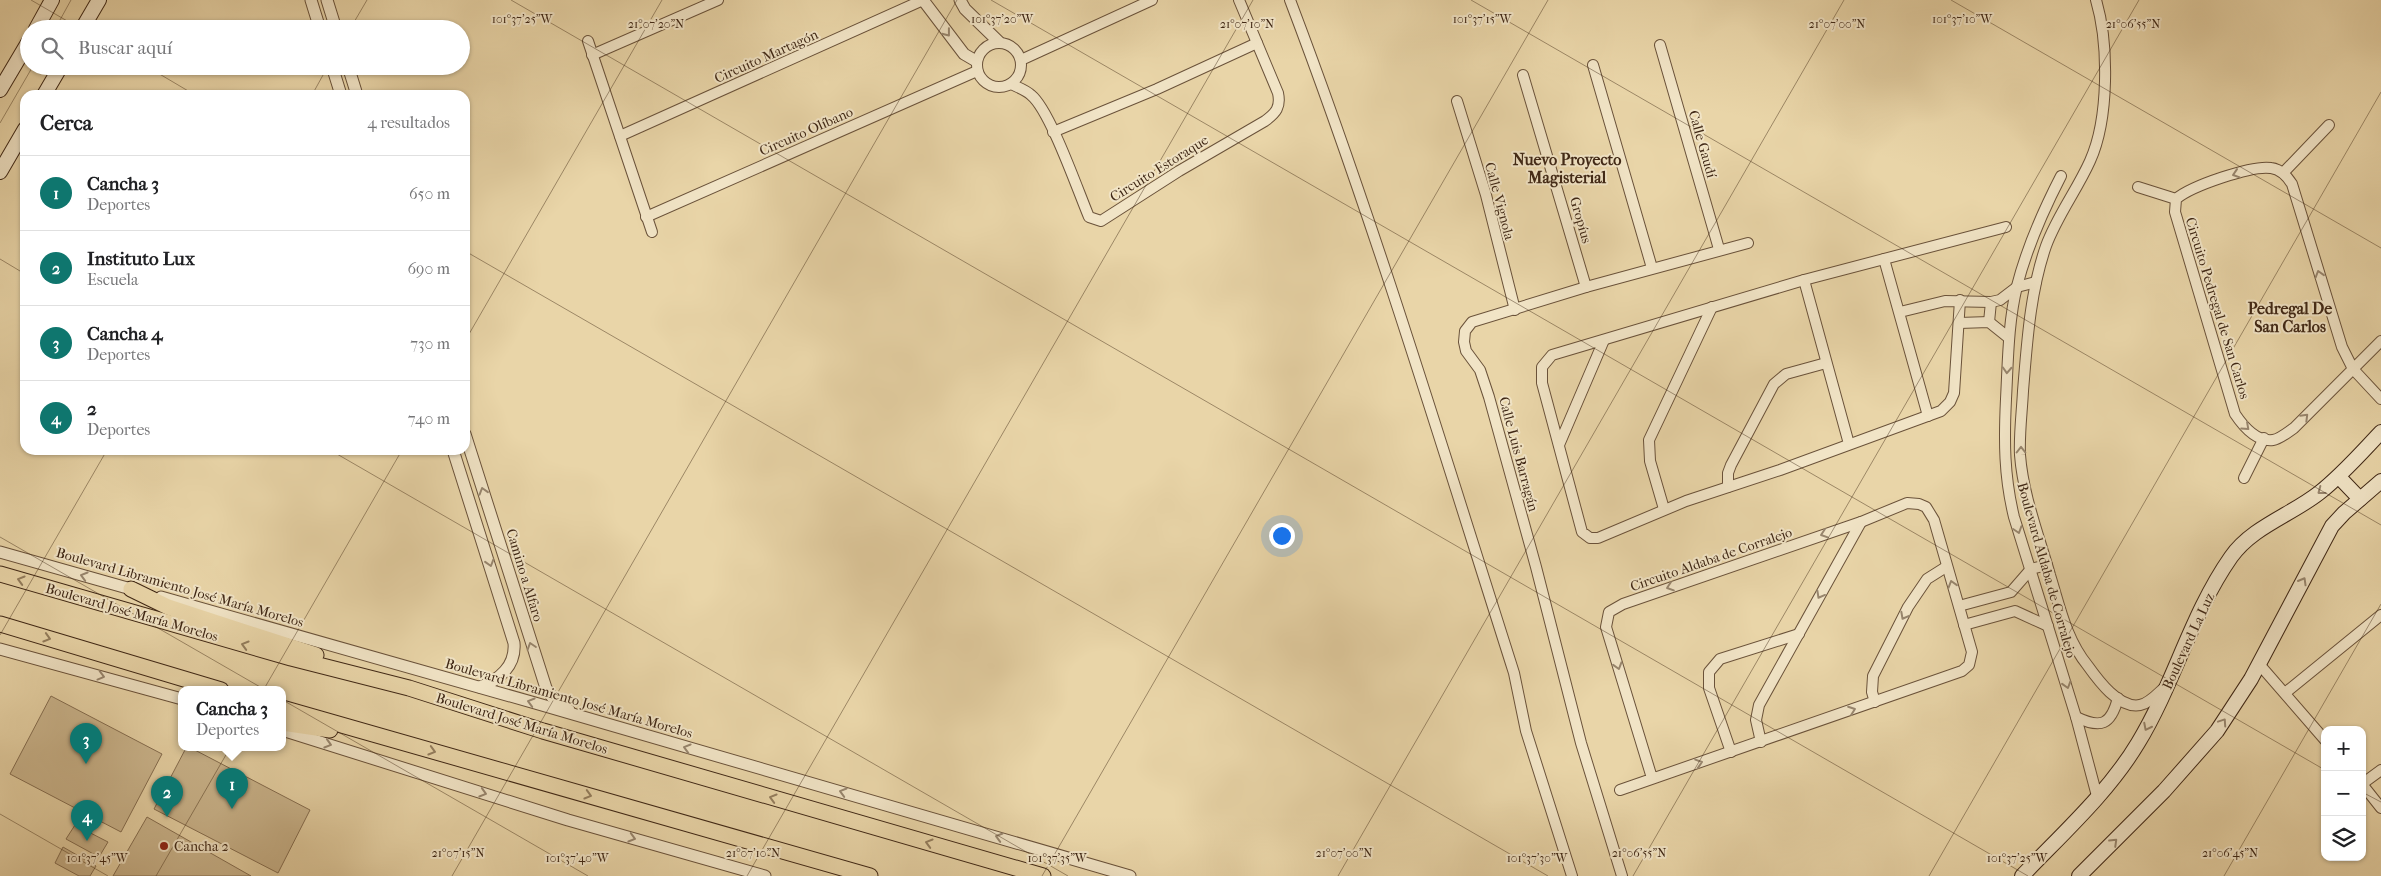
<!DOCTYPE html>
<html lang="es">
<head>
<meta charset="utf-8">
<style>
	body { margin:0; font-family:"IM FELL French Canon",serif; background:#f6f6f6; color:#202124 }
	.controls { position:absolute; right:15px; bottom:15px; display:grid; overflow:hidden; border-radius:10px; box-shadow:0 1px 4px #0004 }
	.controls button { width:45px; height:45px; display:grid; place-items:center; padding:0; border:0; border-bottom:1px solid #e0e0e0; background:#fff; color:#202124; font:25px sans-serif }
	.you { position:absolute; left:1281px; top:535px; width:18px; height:18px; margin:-12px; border:4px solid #fff; border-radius:50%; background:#1a73e8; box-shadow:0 0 0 8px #1a73e833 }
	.badge { display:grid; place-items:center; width:32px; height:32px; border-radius:50%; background:#0f766e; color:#fff; font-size:16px; font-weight:700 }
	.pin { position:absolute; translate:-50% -41px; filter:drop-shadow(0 1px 2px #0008) }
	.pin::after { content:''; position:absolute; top:26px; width:18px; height:15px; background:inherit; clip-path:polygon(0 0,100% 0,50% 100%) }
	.popup { position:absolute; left:178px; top:686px; width:108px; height:65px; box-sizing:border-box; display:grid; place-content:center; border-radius:10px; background:#fff; filter:drop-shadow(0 1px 4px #0005); font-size:16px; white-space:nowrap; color:#757577 }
	.popup b { font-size:19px; color:#202124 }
	.popup::after { content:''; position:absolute; left:50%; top:100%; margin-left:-10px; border:10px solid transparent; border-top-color:#fff }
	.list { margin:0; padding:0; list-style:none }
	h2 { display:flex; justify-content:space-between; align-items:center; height:65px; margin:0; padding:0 20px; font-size:21px }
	h2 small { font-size:16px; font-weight:400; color:#757577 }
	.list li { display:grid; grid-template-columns:32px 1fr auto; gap:15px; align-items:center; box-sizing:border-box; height:75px; padding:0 20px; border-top:1px solid #e0e0e0 }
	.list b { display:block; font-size:19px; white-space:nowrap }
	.list p { margin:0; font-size:16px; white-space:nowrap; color:#757577 }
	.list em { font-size:16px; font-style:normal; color:#757577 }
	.icon { flex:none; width:28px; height:28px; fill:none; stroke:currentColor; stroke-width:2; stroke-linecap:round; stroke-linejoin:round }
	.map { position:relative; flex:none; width:2381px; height:876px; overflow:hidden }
	.search { position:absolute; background:#fff; box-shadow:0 1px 4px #0004; left:20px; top:20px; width:450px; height:55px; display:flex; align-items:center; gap:12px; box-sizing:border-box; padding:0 18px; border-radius:28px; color:#757577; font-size:19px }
	.panel { position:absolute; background:#fff; box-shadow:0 1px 4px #0004; left:20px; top:90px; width:450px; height:365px; border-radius:15px }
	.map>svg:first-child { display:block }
</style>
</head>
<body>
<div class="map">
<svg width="2381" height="876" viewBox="0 0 2381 876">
	<rect width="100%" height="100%" fill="#e9d5a8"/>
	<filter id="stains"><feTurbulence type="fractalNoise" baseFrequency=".004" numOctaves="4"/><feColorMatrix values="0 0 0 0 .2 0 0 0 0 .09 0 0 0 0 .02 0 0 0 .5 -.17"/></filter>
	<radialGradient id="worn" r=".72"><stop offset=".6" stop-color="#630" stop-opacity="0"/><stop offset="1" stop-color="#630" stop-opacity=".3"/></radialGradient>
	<!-- green -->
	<g fill="#ccb78f" stroke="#866f52">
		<path d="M 51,696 L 162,754 L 121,832 L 10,774 Z"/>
		<path d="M 186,748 L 191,748 L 310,810 L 278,873 L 154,809 Z"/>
		<path d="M 147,817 L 251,876 L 113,876 Z"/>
		<path d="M 75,825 L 108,842 L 99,857 L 66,839 Z"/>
		<path d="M 63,847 L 96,866 L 90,876 L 79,876 L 55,863 Z"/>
	</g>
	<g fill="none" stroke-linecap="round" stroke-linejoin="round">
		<!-- minor casing -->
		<g stroke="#6a523a" stroke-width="12">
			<g id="minor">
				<path d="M 1290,0 C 1374,221 1442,447 1514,673 L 1526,731 L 1572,876"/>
				<path d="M 2096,0 C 2109,44 2109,119 2090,161 C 2077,190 2057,216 2046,246 C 2030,292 2027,343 2023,391 C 2022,412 2019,434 2020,455 C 2023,495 2039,536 2050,575 C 2060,607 2066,639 2088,666 C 2098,680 2119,709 2140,705 C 2150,703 2158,693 2165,687"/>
				<path d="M 588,41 L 652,232"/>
				<circle cx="999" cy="65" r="22"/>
				<path d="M 1660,45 L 1719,249"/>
				<path d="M 592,55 L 718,0"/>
				<path d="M 1021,60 L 1152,0"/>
				<path d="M 1593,65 L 1652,268"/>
				<path d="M 1523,75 L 1586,287"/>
				<path d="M 1011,84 C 1017,87 1026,90 1031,95 C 1050,110 1078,191 1089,217 L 1101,221 L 1179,171 L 1265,121 C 1276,113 1281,107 1278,93 L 1239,0"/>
				<path d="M 1457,101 L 1486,195 L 1515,310"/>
				<path d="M 1053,132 L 1157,89 L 1257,43"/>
				<path d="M 620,136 L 923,0"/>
				<path d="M 2283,173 L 2329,125"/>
				<path d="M 2061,176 C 2043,211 2027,247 2017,286 C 2008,323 2008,362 2006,399 C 2004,441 2004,476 2014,517 L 2076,717 L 2097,796"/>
				<path d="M 2138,187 L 2176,199"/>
				<path d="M 646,217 L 977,71"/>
				<path d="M 1884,259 L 1928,416"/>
				<path d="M 1804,280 L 1849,444"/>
				<path d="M 1960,300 L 1954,393 L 1950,402 L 1941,411 L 1780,470 L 1686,501 L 1598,538 L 1590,538 L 1582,532 L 1542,383 L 1542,367 L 1552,355 L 1804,280 L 2006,227"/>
				<path d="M 1900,312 L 1945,301 L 1991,302 L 2000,300 L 2017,287 L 2036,282"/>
				<path d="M 1989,322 L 1991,302"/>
				<path d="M 1959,323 L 1989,322 L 2009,338"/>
				<path d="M 2381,341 L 2294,428 C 2288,432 2280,439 2273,440 C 2257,442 2243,426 2235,414 L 2175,212 L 2176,199 C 2191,186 2252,165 2271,168 C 2280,169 2287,176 2292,184 L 2342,347 L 2353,369 L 2381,399"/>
				<path d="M 1559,445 L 1604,340"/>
				<path d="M 2244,478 L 2264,438"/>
				<path d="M 1728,487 L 1728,473 L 1731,465 L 1774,384 L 1786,374 L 1826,363"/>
				<path d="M 1664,509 L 1650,461 L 1649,440 L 1712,307"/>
				<path d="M 1959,606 L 2011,592 L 2031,569 L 2047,565"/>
				<path d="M 1964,625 L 2015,611 L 2048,626"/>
				<path d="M 2259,664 L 2325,740"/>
				<path d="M 2285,693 L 2381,615"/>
				<path d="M 1875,702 L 1872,692 L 1873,676 L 1908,607 L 1927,579 L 1946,567"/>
				<path d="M 2076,717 C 2101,729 2111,725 2118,698"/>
				<path d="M 1761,742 L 1756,720 L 1759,705 L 1861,522"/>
				<path d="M 1731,752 L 1709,688 L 1709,672 L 1720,659 L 1799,634"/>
				<path d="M 2362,784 L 2381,808"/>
				<path d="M 2362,784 L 2381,770"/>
				<path d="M 1620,790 L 1962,671 L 1969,665 L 1972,652 L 1934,520 L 1926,507 L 1919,504 L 1907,503 L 1861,522 L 1623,604 L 1609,612 L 1606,627 L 1652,778"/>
				<path d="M 1622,876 L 1581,743 L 1536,567 L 1489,397 L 1480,370 L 1466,351 L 1464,342 L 1465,331 L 1472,322 L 1586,287 L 1748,243"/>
			</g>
		</g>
		<!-- tertiary casing -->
		<g stroke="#6a523a" stroke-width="13">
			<g id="tertiary">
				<path d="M 311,0 L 320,29"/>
				<path d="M 327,0 L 336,29"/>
				<path d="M 923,0 L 964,54 L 976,61"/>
				<path d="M 960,0 L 965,9 L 999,42"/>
				<path d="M 332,66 L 341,95"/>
				<path d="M 348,66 L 357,95"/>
				<path d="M 465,434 L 546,688 L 552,697 L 569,710"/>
				<path d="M 453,450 L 514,643 C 516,666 499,680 480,687"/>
				<path d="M 0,552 L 138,591"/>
				<path d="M 161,597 L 535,703 L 1130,876"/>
				<path d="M 0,649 L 182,699"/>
				<path d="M 282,730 L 568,820 L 765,876"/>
			</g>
		</g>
		<!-- secondary casing -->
		<g stroke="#3f2715" stroke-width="16">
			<g id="secondary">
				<path d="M 36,29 L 52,0"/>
				<path d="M 82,29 L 99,0"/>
				<path d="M 0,90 L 29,41"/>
				<path d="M 44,95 L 61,66"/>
				<path d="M 0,172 L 25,129"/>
				<path d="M 2339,477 L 2360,499"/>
				<path d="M 2022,876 C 2062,834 2108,793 2138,743 C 2174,684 2191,614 2231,557 C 2252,527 2291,515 2319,493 C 2342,475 2361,453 2381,432"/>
				<path d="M 2079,876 L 2164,791 L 2217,731 L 2251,679 L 2332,526 L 2344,513 L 2381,481"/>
			</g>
		</g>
		<!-- primary casing -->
		<g stroke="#3f2715" stroke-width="17">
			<g id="primary">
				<path d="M 0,574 L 291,658 L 409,688 L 543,731 L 1043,876"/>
				<path d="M 131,589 L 168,607 L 316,655"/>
				<path d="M 0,624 L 221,690"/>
				<path d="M 282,708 L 870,876"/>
				<path d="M 282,723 L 330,730"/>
			</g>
		</g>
		<!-- minor -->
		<use href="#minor" stroke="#f1e4c6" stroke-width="10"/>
		<!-- tertiary -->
		<use href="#tertiary" stroke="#f1e4c6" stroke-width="11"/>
		<!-- secondary -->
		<use href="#secondary" stroke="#f1e4c6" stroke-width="14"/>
		<!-- primary -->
		<use href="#primary" stroke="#e9d5a8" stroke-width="15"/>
	</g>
	<!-- one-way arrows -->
	<defs><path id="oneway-chevron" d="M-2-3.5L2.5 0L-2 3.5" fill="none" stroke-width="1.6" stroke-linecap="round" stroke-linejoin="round" transform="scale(1.25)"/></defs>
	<g stroke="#98866e">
		<use href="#oneway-chevron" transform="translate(947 33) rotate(52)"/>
		<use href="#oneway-chevron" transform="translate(2236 174) rotate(162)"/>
		<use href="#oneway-chevron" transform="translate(2319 274) rotate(-107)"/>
		<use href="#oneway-chevron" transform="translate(2007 370) rotate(93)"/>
		<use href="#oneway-chevron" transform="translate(2305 417) rotate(-45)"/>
		<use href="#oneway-chevron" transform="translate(2246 427) rotate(42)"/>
		<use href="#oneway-chevron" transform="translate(2021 450) rotate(-90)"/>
		<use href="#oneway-chevron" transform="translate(483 491) rotate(-107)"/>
		<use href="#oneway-chevron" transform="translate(2321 491) rotate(143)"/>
		<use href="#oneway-chevron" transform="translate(2018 530) rotate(72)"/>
		<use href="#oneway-chevron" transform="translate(1824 534) rotate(161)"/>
		<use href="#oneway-chevron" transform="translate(490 563) rotate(73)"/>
		<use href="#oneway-chevron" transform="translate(84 576) rotate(-164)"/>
		<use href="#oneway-chevron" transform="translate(2303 581) rotate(-60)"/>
		<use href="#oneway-chevron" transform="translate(1952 584) rotate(-107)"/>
		<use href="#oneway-chevron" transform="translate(1670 587) rotate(161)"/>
		<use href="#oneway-chevron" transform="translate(1820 595) rotate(119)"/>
		<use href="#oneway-chevron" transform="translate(1904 616) rotate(118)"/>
		<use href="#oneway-chevron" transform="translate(531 646) rotate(-108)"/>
		<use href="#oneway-chevron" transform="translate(1618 666) rotate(73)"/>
		<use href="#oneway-chevron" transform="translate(101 676) rotate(15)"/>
		<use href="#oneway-chevron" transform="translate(2067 685) rotate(73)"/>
		<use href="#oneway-chevron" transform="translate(531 702) rotate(-164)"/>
		<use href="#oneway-chevron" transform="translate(1852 710) rotate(-20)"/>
		<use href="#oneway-chevron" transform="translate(2223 722) rotate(-56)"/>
		<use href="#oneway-chevron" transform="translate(2147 727) rotate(117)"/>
		<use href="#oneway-chevron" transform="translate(328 744) rotate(17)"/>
		<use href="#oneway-chevron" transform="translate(687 748) rotate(-164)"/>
		<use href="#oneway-chevron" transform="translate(1699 763) rotate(-18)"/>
		<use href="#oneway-chevron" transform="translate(843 792) rotate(-164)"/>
		<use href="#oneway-chevron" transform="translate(483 793) rotate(17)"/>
		<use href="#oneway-chevron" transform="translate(999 837) rotate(-164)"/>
		<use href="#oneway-chevron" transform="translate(632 838) rotate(16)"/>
		<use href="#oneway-chevron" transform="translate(2114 842) rotate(-44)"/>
	</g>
	<g stroke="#947e5e">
		<use href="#oneway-chevron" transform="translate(21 580) rotate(-164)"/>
		<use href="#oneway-chevron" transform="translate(47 638) rotate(17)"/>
		<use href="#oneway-chevron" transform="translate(245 645) rotate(-164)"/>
		<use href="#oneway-chevron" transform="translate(432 751) rotate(16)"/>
		<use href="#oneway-chevron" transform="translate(588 795) rotate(16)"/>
		<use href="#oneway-chevron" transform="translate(773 798) rotate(-164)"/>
		<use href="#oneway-chevron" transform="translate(929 843) rotate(-164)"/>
	</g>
	<!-- ticks -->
	<path fill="none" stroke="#3f2715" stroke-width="1" stroke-opacity="0.45" d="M 31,0 L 81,29M 511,0 L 2028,876M 991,0 L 2325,770M 1471,0 L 2381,525M 1951,0 L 2381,248M 55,29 L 71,0M 350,29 L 367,0M 146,66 L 195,95M 312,95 L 328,66M 0,123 L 33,66M 465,251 L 1548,876M 0,259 L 25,274M 465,341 L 662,0M 330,450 L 1068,876M 0,537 L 588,876M 0,635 L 107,450M 2362,792 L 2381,802M 0,814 L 108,876M 156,876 L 402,450M 452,876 L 957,0M 747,876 L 1253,0M 1042,876 L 1548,0M 1338,876 L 1844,0M 1633,876 L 2139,0M 1929,876 L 2381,92M 2224,876 L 2381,604"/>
	<!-- markers -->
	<circle fill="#8f2418" stroke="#f1e4c6" stroke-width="2" cx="164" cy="846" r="5"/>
	<g text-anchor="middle" stroke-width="4" stroke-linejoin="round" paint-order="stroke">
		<!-- street labels -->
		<g font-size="14" fill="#3f2715" stroke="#f1e4c6">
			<text transform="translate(766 56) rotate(-24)" y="5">Circuito Martagón</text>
			<text transform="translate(806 131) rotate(-24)" y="5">Circuito Olíbano</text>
			<text transform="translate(1703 144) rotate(74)" y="5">Calle Gaudí</text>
			<text transform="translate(1159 168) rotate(-32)" y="5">Circuito Estoraque</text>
			<text transform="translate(1500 201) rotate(75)" y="5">Calle Vignola</text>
			<text transform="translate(1581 220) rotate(74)" y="5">Gropíus</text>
			<text transform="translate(2218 308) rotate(73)" y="5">Circuito Pedregal de San Carlos</text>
			<text transform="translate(1519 454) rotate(75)" y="5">Calle Luis Barragán</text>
			<text transform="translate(1711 559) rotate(-19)" y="5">Circuito Aldaba de Corralejo</text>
			<text transform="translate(2047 570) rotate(74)" y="5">Boulevard Aldaba de Corralejo</text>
			<text transform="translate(525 575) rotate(73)" y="5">Camino a Alfaro</text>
			<text transform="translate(180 587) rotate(16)" y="5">Boulevard Libramiento José María Morelos</text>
			<text transform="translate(132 612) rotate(16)" y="5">Boulevard José María Morelos</text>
			<text transform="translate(2188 641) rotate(-65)" y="5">Boulevard La Luz</text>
			<text transform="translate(569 698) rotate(16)" y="5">Boulevard Libramiento José María Morelos</text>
			<text transform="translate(522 723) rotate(17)" y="5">Boulevard José María Morelos</text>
		</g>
		<!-- poi labels -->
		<g font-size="14" fill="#3f2715" stroke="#f1e4c6" text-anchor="start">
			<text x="174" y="851">Cancha 2</text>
		</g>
		<!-- quarter labels -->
		<g font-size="16" font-weight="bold" fill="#3f2715" stroke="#f1e4c6">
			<text x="1567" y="165">Nuevo Proyecto<tspan x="1567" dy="18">Magisterial</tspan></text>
			<text x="2290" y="314">Pedregal De<tspan x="2290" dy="18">San Carlos</tspan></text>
		</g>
	</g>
	<g font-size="12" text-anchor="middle" fill="#3f2715" stroke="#f1e4c6" stroke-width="4" stroke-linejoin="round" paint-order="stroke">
		<text x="522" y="23">101°37'25"W</text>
		<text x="1002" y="23">101°37'20"W</text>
		<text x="1482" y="23">101°37'15"W</text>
		<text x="1962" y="23">101°37'10"W</text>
		<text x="656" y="28">21°07'20"N</text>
		<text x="1247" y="28">21°07'10"N</text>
		<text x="1837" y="28">21°07'00"N</text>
		<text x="2133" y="28">21°06'55"N</text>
		<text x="458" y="857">21°07'15"N</text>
		<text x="753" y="857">21°07'10"N</text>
		<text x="1344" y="857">21°07'00"N</text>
		<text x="1639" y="857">21°06'55"N</text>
		<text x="2230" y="857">21°06'45"N</text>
		<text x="97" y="862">101°37'45"W</text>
		<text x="577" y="862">101°37'40"W</text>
		<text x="1057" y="862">101°37'35"W</text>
		<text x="1537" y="862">101°37'30"W</text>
		<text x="2017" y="862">101°37'25"W</text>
	</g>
	<rect width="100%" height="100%" filter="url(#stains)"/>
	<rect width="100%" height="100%" fill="url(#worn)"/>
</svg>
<div class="controls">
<button>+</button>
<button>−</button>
<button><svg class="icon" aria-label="layers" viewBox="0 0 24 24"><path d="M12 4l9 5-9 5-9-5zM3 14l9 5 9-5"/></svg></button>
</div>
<div class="you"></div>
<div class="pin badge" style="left:232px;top:809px">1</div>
<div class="popup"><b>Cancha 3</b>Deportes</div>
<div class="pin badge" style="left:167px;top:817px">2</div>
<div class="pin badge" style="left:86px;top:764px">3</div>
<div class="pin badge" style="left:87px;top:841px">4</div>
<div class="search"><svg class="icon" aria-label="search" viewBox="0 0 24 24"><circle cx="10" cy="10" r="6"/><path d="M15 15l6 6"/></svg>Buscar aquí</div>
<section class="panel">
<h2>Cerca<small>4 resultados</small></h2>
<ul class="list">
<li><span class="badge">1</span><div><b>Cancha 3</b><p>Deportes</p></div><em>650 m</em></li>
<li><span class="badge">2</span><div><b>Instituto Lux</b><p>Escuela</p></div><em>690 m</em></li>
<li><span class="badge">3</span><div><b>Cancha 4</b><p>Deportes</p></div><em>730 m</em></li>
<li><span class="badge">4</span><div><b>2</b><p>Deportes</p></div><em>740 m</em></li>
</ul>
</section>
</div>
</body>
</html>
